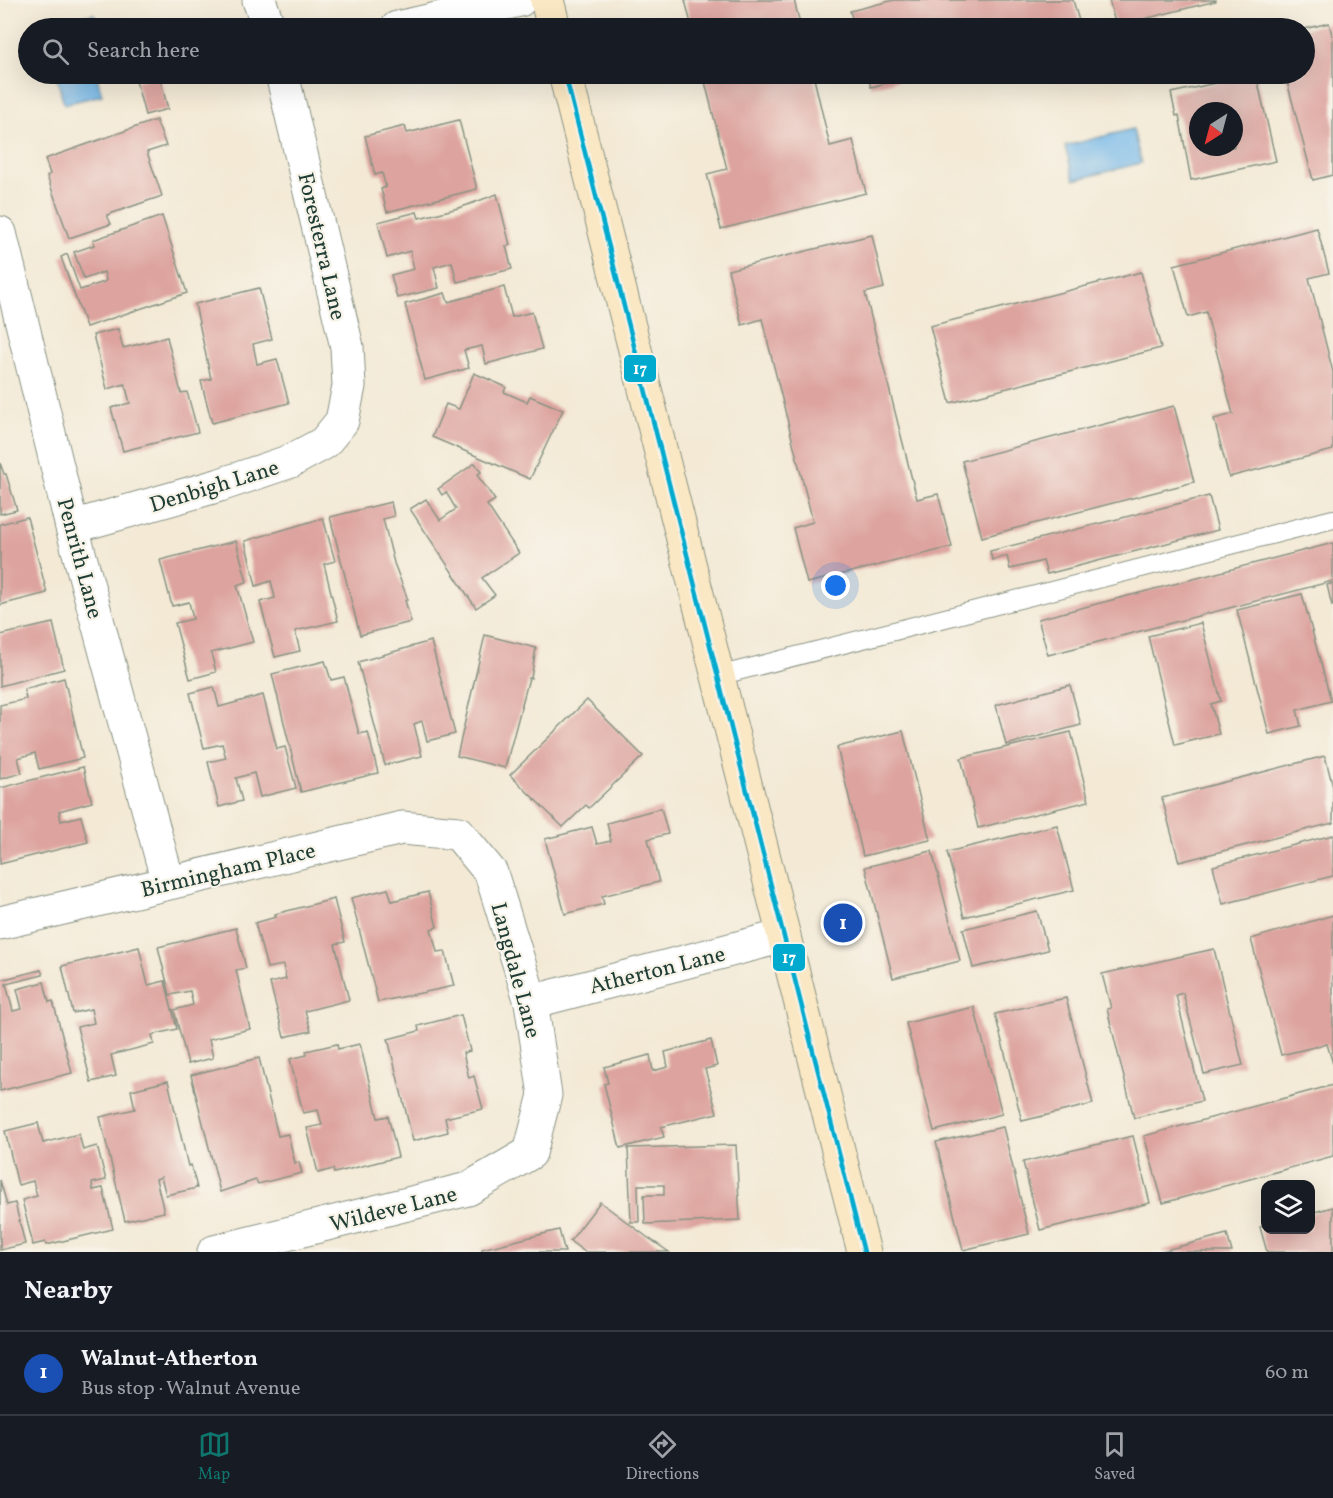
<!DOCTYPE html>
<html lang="en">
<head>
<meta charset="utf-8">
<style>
	body { margin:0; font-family:Vollkorn,serif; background:#242831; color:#f1f3f6 }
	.controls { position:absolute; right:18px; bottom:18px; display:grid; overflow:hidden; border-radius:12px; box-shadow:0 6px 24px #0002 }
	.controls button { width:54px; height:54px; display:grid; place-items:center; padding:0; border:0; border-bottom:2px solid #363941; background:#171b24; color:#f1f3f6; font:30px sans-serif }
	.compass { position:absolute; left:1189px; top:102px; width:54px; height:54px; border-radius:50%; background:#171b24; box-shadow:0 6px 24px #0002; rotate:216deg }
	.you { position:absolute; left:836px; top:586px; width:21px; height:21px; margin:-15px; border:4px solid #fff; border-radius:50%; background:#1a73e8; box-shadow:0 0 0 9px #1a73e833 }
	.badge { display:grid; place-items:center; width:39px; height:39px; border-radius:50%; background:#0f766e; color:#fff; font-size:20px; font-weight:700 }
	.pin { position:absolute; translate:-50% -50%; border:3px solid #fff; box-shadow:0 2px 6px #0006 }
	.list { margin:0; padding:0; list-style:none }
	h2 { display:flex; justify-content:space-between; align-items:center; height:78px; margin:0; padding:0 24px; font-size:26px }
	h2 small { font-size:20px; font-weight:400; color:#9ea1a6 }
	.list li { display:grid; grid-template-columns:39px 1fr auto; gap:18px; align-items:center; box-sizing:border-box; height:84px; padding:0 24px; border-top:2px solid #363941 }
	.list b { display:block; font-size:22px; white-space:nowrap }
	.list p { margin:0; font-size:20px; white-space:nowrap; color:#9ea1a6 }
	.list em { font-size:20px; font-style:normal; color:#9ea1a6 }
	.icon { flex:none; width:33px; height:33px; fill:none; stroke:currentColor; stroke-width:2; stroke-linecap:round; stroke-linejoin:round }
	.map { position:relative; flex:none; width:1333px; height:1252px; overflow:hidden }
	.search { position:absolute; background:#171b24; box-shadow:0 6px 24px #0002; left:18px; right:18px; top:18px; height:66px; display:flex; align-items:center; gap:15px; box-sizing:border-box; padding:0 21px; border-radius:33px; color:#9ea1a6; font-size:22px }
	.sheet { height:162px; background:#171b24 }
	nav { display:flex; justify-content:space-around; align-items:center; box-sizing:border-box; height:84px; border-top:2px solid #363941; background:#171b24; font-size:16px; color:#9ea1a6 }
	nav a { display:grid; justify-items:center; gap:3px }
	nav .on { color:#0f766e }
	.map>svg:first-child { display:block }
</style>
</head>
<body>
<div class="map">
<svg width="1333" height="1252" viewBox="0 0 1333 1252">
	<rect width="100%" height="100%" fill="#f7f3e8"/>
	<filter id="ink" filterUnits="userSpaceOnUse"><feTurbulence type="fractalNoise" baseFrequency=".0167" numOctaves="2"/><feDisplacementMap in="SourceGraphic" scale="12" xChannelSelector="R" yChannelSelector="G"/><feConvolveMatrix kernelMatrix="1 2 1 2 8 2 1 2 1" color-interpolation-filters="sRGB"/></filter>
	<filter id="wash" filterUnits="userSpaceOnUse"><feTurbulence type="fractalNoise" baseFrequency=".008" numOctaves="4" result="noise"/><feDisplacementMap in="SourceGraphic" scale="24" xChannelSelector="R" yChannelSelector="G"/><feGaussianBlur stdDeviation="1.35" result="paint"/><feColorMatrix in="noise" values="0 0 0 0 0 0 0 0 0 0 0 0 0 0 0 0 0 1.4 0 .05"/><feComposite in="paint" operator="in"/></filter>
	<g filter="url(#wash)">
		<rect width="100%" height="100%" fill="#f3e9d5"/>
		<!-- water -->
		<g fill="#73b7e9" stroke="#497a8e" stroke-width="1.5">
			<path d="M 94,14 L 98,28 L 56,28 L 55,23 Z"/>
			<path d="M 56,74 L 96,74 L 102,95 L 64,104 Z"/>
			<path d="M 1133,129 L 1141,163 L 1074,180 L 1065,146 Z"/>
		</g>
		<g id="blocks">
			<!-- building -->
			<g fill="#dda39e" fill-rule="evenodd">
				<path d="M 685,0 L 794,0 L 801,28 L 692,28 Z"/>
				<path d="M 894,0 L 1073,0 L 1081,28 L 855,28 L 850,11 Z"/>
				<path d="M 1109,0 L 1216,0 L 1216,1 L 1116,26 Z"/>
				<path d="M 1329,23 L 1333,39 L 1333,175 L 1313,180 L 1285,74 L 1304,74 L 1304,29 Z"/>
				<path d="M 703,74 L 813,74 L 830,146 L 853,140 L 866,193 L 721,229 L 707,174 L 727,169 Z"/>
				<path d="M 867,74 L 921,74 L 871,87 Z"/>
				<path d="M 1256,74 L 1276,161 L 1191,180 L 1179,115 L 1176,116 L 1171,93 ZM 1198,111 L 1234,111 L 1234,147 L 1198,147 Z"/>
				<path d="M 159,75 L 168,109 L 145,115 L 136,81 Z"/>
				<path d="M 156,120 L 166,146 L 147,152 L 162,196 L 107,215 L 111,224 L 69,238 L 47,176 L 50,174 L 45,159 Z"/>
				<path d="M 459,120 L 477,189 L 387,212 L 381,189 L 386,187 L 382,173 L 375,175 L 365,136 L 405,126 L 407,133 Z"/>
				<path d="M 497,194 L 510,245 L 506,246 L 512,269 L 457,282 L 452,262 L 434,267 L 439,288 L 397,298 L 391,275 L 414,269 L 410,251 L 387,258 L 378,222 L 417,212 L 419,218 L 462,207 Z"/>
				<path d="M 162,216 L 187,293 L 86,327 L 61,257 L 67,254 L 80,290 L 104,282 L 106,280 L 104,272 L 84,279 L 74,252 L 94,245 L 93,240 Z"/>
				<path d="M 1317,228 L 1329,273 L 1309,278 L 1333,372 L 1333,450 L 1229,477 L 1214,419 L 1233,414 L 1206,312 L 1188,317 L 1174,265 Z"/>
				<path d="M 872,235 L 884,288 L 865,293 L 917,499 L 938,494 L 952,547 L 807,583 L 793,528 L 813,522 L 762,319 L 742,325 L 728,270 Z"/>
				<path d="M 1141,272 L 1161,348 L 950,403 L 930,326 Z"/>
				<path d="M 504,287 L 512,317 L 532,312 L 542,349 L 486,364 L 482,346 L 464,350 L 469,368 L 425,380 L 405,304 L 445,293 L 448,302 Z"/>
				<path d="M 259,288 L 272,339 L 253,344 L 257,364 L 277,359 L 289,403 L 212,423 L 201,381 L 211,379 L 195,304 Z"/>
				<path d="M 118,329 L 123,348 L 167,337 L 181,393 L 187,392 L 198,432 L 123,451 L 111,408 L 130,403 L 125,384 L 107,389 L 93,335 Z"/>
				<path d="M 474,373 L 506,387 L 504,392 L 527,402 L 530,396 L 563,410 L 530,479 L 432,437 L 446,404 L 459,409 Z"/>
				<path d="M 1174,406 L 1194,482 L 982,537 L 962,461 Z"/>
				<path d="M 0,463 L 4,474 L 6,474 L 17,510 L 0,514 Z"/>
				<path d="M 475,463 L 481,472 L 477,475 L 495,500 L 487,505 L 519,553 L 482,578 L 495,595 L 476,608 L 410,509 L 426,499 L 440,520 L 456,509 L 446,492 L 442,495 L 438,489 Z"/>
				<path d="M 1209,496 L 1218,530 L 1047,574 L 1043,561 L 1010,569 L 1007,556 L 992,560 L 990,551 Z"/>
				<path d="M 391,502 L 394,516 L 383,519 L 394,563 L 408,600 L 405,600 L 411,622 L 360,635 L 330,517 Z"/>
				<path d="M 27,517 L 47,593 L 0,605 L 0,524 Z"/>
				<path d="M 323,518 L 335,561 L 324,564 L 338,621 L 295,631 L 300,651 L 275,657 L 260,602 L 275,598 L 271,581 L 256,586 L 245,541 Z"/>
				<path d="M 236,541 L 247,582 L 237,585 L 253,642 L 211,653 L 216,672 L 190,679 L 175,623 L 193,619 L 189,602 L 172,606 L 160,560 Z"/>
				<path d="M 1333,543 L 1333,581 L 1048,655 L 1038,619 Z"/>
				<path d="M 1333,583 L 1333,605 L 1332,606 L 1327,585 Z"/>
				<path d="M 1302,594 L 1331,701 L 1297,710 L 1301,726 L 1269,734 L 1237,610 Z"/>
				<path d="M 53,623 L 64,669 L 0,686 L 0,635 Z"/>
				<path d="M 1201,623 L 1221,701 L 1211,704 L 1219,734 L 1175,745 L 1148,636 Z"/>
				<path d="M 485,635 L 536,648 L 531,678 L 529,678 L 505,768 L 457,756 Z"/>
				<path d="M 431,641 L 455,734 L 427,741 L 422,721 L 414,724 L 422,756 L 385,765 L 358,662 Z"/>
				<path d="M 325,661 L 331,680 L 344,677 L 359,734 L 368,732 L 378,773 L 301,792 L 272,674 Z"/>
				<path d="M 64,678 L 83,758 L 39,769 L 35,753 L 18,758 L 22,773 L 0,779 L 0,705 L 26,699 L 24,689 Z"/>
				<path d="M 1070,685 L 1081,725 L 1006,745 L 996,705 Z"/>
				<path d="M 214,687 L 219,707 L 263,695 L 277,749 L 285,747 L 296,788 L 260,797 L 254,773 L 236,778 L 242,801 L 219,807 L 208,762 L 226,758 L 222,744 L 204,748 L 190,693 Z"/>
				<path d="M 587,700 L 643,756 L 589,808 L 586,805 L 563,827 L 510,775 Z"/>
				<path d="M 903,731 L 930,840 L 863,856 L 837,747 Z"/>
				<path d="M 1071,732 L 1089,801 L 978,828 L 961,758 Z"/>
				<path d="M 1325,756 L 1333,787 L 1333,823 L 1179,862 L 1162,798 Z"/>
				<path d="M 83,767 L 92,802 L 59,811 L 61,821 L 81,816 L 88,842 L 0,864 L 0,788 Z"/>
				<path d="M 661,808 L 668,834 L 648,839 L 659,882 L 602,896 L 604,904 L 565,914 L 545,839 L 592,827 L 597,844 L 611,841 L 607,823 Z"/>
				<path d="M 1057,825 L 1074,890 L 964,917 L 947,852 Z"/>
				<path d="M 1333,835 L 1333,876 L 1223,904 L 1213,866 Z"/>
				<path d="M 932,851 L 960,961 L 893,978 L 865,867 Z"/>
				<path d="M 388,889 L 392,901 L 428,892 L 437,927 L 431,929 L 437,952 L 445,951 L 454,986 L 378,1002 L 351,898 Z"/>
				<path d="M 334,899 L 345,942 L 335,944 L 349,1000 L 305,1011 L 311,1031 L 284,1037 L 270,983 L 286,979 L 283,965 L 267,968 L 255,923 L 276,917 L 275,914 Z"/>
				<path d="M 1037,911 L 1048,950 L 973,968 L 963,929 Z"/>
				<path d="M 1333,915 L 1333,1064 L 1327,1044 L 1281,1055 L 1251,939 Z"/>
				<path d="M 236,928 L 246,968 L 236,970 L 250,1029 L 209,1039 L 213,1058 L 188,1064 L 174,1010 L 193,1005 L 190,991 L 170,995 L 158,947 Z"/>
				<path d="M 139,947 L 148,985 L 165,981 L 177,1029 L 152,1035 L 154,1044 L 111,1055 L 116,1076 L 91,1082 L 77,1027 L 94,1023 L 91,1009 L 73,1013 L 62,966 Z"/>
				<path d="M 1214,949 L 1243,1065 L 1204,1074 L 1183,993 L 1176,995 L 1202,1101 L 1134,1118 L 1107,1009 L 1111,1008 L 1102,974 Z"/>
				<path d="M 41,970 L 43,975 L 6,984 L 13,1011 L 22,1009 L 17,989 L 44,982 L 49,1002 L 53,1001 L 72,1073 L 0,1091 L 0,980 Z"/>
				<path d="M 1066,998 L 1093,1104 L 1022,1121 L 995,1014 Z"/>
				<path d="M 974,1007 L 1002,1114 L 934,1131 L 906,1023 Z"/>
				<path d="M 461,1015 L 470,1051 L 463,1053 L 469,1078 L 474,1076 L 483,1109 L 445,1118 L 448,1132 L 413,1141 L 388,1039 L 419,1031 L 418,1026 Z"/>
				<path d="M 711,1040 L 717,1066 L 705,1069 L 717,1113 L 661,1127 L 664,1137 L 620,1148 L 604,1084 L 608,1083 L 604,1067 L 650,1055 L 653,1071 L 668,1067 L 665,1052 Z"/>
				<path d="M 337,1044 L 338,1049 L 360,1044 L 378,1118 L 388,1116 L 398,1157 L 334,1173 L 333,1169 L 318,1173 L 307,1128 L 322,1125 L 318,1110 L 303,1113 L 290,1059 L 307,1055 L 306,1051 Z"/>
				<path d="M 259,1058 L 278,1136 L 288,1134 L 295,1163 L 299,1162 L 302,1173 L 258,1184 L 256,1180 L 220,1192 L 191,1075 Z"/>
				<path d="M 168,1081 L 188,1166 L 191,1165 L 197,1188 L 166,1195 L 161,1177 L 156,1179 L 164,1212 L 125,1221 L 100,1117 L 135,1109 L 131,1090 Z"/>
				<path d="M 1333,1085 L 1333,1156 L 1163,1203 L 1144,1136 Z"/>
				<path d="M 38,1123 L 43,1143 L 79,1134 L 83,1150 L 97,1146 L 106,1180 L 92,1183 L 93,1190 L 103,1188 L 113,1229 L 46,1245 L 45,1242 L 33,1245 L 22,1200 L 37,1196 L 33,1181 L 18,1185 L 5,1131 Z"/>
				<path d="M 1003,1127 L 1029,1234 L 963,1250 L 936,1142 Z"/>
				<path d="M 1133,1136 L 1150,1203 L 1040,1230 L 1023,1162 Z"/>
				<path d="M 736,1145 L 740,1220 L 645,1224 L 644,1195 L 664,1195 L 664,1185 L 638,1185 L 639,1222 L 631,1222 L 628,1148 Z"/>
				<path d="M 0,1180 L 7,1205 L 15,1203 L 25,1244 L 0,1250 Z"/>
				<path d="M 600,1202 L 647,1237 L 669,1252 L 585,1252 L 570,1241 Z"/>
				<path d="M 1333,1207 L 1333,1252 L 1267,1252 L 1260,1227 L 1266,1225 L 1266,1230 L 1310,1230 L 1310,1213 Z"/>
				<path d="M 559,1230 L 565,1252 L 482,1252 L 482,1249 Z"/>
				<path d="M 1227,1234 L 1232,1252 L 1162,1252 L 1162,1251 Z"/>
			</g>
		</g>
	</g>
	<g filter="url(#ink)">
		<use href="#blocks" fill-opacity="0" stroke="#899384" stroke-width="1.5"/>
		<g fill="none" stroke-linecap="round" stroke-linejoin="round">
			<!-- lane casing -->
			<g stroke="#899384" stroke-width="20">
				<path id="lane" d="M 718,676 L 1333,519"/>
			</g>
			<!-- street casing -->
			<g stroke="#899384" stroke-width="35">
				<g id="street">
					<path d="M 259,0 L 269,28"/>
					<path d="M 397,28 L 520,0"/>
					<path d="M 0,233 L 72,527 L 168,882"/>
					<path d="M 72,527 L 220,485 L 291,461 L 324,443 L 342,421 L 349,386 L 347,347 L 282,74"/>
					<path d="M 0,923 L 402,828 L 458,833 L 491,873 L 531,1002 L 545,1095 L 530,1153 L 468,1189 L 214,1252"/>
					<path d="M 531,1002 L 784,936"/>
				</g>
			</g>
			<!-- secondary casing -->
			<g stroke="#899384" stroke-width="35">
				<g id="secondary">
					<path d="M 547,0 L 554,28"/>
					<path d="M 565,74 L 864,1252"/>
				</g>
			</g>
			<!-- lane -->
			<use href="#lane" stroke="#fff" stroke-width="18"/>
			<!-- street -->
			<use href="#street" stroke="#fff" stroke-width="33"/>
			<!-- secondary -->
			<use href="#secondary" stroke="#fae7c3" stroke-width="33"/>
			<!-- bus-1 casing -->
			<g stroke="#f7f3e8" stroke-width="9">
				<path id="bus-1" d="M 565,74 L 864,1252"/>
			</g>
			<!-- bus-1 -->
			<use href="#bus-1" stroke="#00a9ce" stroke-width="4.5"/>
		</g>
	</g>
	<g text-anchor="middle" stroke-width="4.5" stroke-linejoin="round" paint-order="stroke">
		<!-- street labels -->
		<g font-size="22" fill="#1f3d34" stroke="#f7f3e8">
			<text transform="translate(323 246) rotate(77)" y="8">Foresterra Lane</text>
			<text transform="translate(214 485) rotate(-17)" y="8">Denbigh Lane</text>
			<text transform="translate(81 558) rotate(75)" y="8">Penrith Lane</text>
			<text transform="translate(228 869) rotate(-13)" y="8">Birmingham Place</text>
			<text transform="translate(657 969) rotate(-14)" y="8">Atherton Lane</text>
			<text transform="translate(517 970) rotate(75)" y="8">Langdale Lane</text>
			<text transform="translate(393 1208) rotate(-14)" y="8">Wildeve Lane</text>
		</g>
	</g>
	<g stroke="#f7f3e8" stroke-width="2">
		<rect x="623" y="354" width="34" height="29" rx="6" fill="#00a9ce"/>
		<rect x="772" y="943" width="34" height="29" rx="6" fill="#00a9ce"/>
	</g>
	<g font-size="16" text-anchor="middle" font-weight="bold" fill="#fff">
		<text x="640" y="374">17</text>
		<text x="789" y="963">17</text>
	</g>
</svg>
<div class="controls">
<button><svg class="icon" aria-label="layers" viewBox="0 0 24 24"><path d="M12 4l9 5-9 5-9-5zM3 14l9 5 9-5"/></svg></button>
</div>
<svg class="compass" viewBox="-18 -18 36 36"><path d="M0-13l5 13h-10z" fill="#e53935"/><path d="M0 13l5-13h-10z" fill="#9ea1a6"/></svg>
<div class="you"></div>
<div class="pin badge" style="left:843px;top:923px;background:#1a4fb4">1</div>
<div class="search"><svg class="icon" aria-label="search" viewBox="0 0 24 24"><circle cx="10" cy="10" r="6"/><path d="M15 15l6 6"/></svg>Search here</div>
</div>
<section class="sheet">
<h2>Nearby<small></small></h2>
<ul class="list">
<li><span class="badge" style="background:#1a4fb4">1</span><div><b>Walnut-Atherton</b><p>Bus stop · Walnut Avenue</p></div><em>60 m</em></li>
</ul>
</section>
<nav>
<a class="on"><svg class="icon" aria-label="map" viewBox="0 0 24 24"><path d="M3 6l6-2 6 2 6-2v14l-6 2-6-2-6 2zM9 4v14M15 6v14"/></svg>Map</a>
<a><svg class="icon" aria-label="directions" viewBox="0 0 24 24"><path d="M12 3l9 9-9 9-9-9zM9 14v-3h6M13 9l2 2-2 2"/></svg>Directions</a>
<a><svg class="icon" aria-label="saved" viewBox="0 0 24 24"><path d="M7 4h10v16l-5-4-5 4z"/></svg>Saved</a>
</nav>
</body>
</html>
